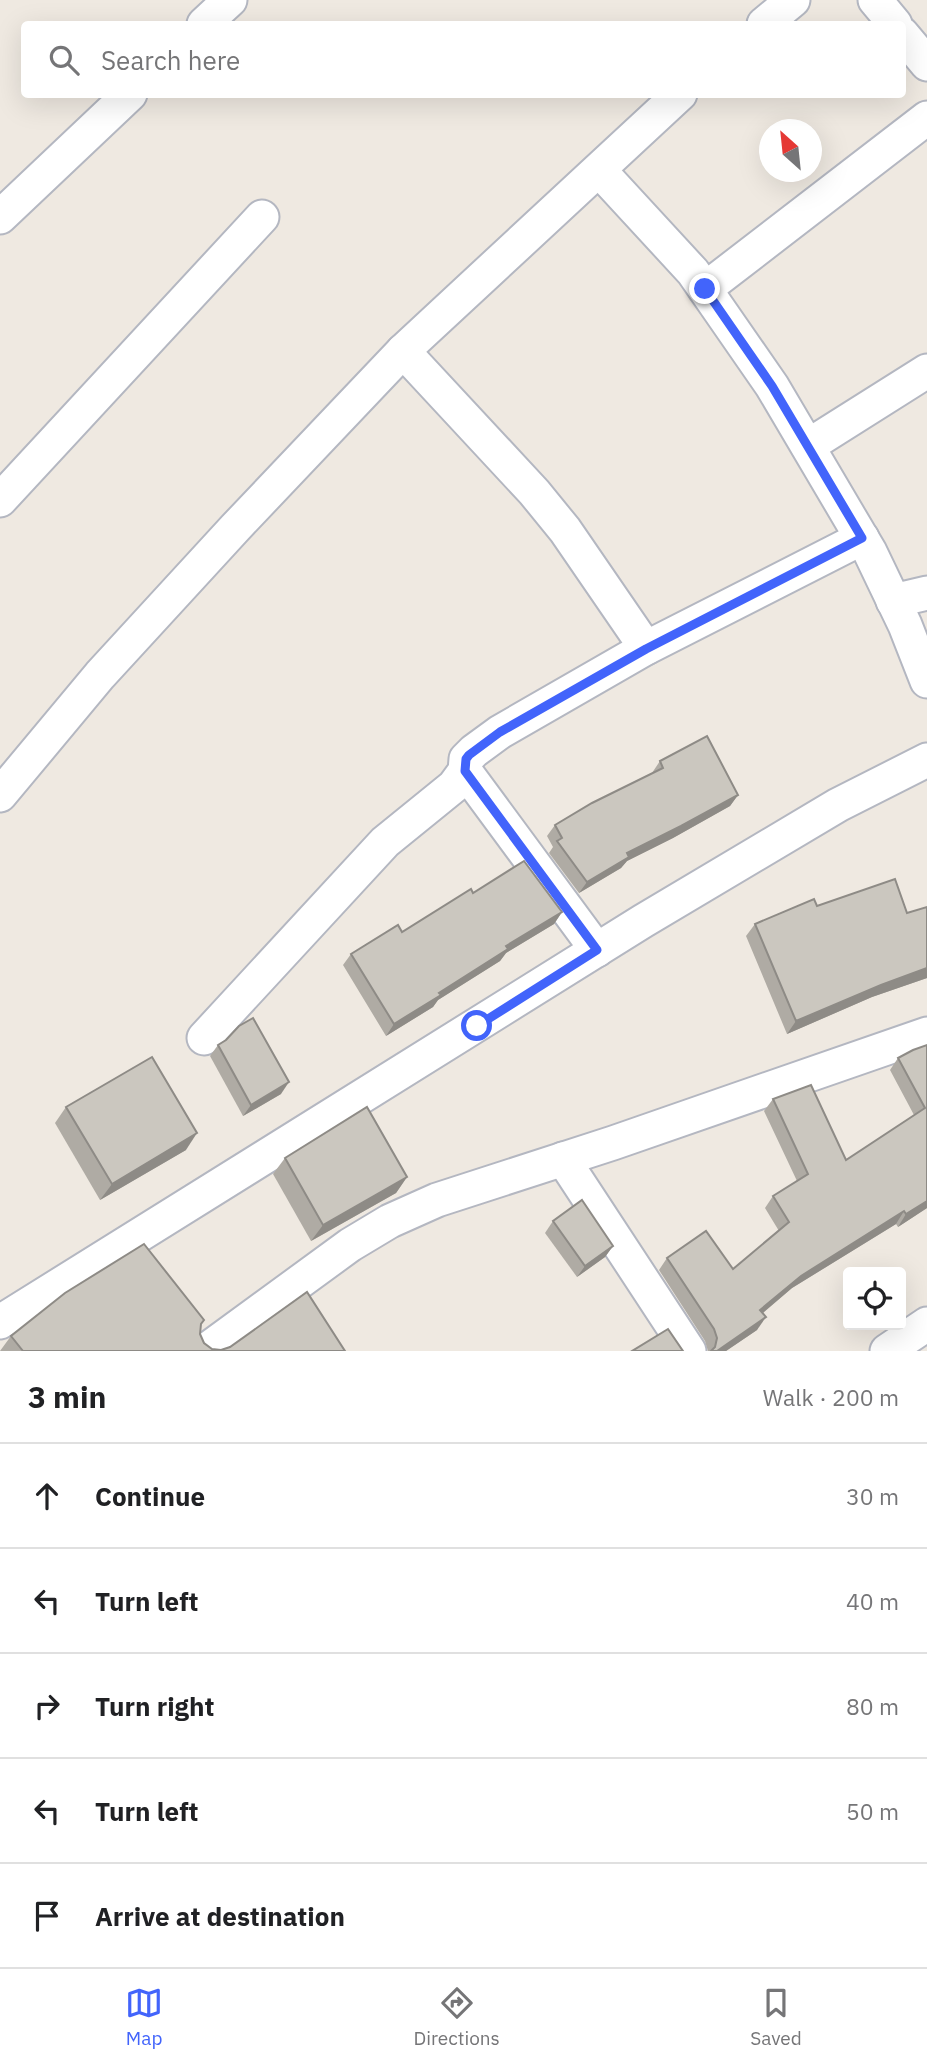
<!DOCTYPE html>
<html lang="en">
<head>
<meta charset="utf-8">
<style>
	body { margin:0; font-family:"IBM Plex Sans",sans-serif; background:#f6f6f6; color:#202124 }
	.controls { position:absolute; right:21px; bottom:21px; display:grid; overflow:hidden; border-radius:7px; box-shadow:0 7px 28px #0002 }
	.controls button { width:63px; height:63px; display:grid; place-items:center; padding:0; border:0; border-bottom:2px solid #e0e0e0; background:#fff; color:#202124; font:35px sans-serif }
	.compass { position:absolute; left:759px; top:119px; width:63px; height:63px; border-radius:50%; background:#fff; box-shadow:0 7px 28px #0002; rotate:333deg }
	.stop { position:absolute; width:21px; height:21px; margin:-16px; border:5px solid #4264fb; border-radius:50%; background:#fff }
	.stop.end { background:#4264fb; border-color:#fff; box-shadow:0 2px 7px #0008 }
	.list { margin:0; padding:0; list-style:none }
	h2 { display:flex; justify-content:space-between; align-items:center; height:91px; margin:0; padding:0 28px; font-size:30px }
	h2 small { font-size:23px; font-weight:400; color:#757577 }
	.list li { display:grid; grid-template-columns:46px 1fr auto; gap:21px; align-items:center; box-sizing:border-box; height:105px; padding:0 28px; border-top:2px solid #e0e0e0 }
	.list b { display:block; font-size:26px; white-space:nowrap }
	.list em { font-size:23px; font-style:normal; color:#757577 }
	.icon { flex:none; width:38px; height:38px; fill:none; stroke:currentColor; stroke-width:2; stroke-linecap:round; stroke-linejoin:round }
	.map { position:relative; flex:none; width:927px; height:1351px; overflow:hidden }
	.search { position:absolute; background:#fff; box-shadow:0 7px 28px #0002; left:21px; right:21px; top:21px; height:77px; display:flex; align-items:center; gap:18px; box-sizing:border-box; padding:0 24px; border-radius:7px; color:#757577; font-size:26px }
	.sheet { height:616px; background:#fff }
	nav { display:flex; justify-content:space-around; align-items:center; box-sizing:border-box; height:98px; border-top:2px solid #e0e0e0; background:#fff; font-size:19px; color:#757577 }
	nav a { display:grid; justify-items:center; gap:4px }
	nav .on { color:#4264fb }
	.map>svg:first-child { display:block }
</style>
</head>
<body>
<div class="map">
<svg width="927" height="1351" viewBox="0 0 927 1351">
	<rect width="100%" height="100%" fill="#efe9e1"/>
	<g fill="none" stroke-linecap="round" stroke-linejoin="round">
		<!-- minor casing -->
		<g stroke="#b4b7c1" stroke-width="37">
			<g id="minor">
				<path d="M 875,0 L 895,24"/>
				<path d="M 204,24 L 230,0"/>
				<path d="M 764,24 L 793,0"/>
				<path d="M 902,34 L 927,64"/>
				<path d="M 599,170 L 693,272 L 772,386 L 870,552 L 905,625 L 927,681"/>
				<path d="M 0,217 L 130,94"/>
				<path d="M 705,289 L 927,118"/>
				<path d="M 403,351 L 534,492 L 565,530 L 646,648"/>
				<path d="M 808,446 L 927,371"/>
				<path d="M 0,500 L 262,217"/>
				<path d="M 893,601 L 927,593"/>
				<path d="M 465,771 L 597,950"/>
				<path d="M 0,795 L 100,675 L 235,528 L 403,351 L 680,94"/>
				<path d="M 204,1038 L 385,842 L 454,786 L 465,771 L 466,759 L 474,751 L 500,732 L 646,648 L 862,538"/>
				<path d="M 563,1159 L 689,1351"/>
				<path d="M 0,1322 L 643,921 L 838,805 L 927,760"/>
				<path d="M 205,1351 L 350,1245 L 390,1221 L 437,1200 L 613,1143 L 927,1034"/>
				<path d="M 887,1351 L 927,1324"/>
			</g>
		</g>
		<!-- minor -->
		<use href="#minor" stroke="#fff" stroke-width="33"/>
	</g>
	<!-- wall -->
	<g fill="#afaba4">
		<path d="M 660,761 L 738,795 L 730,806 L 673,838 L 627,861 L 621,868 L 579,893 L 549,853 L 553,847 L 547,836 L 555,825 L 652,773 Z"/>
		<path d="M 473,893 L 562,912 L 554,924 L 506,953 L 500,961 L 438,1000 L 433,1007 L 386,1036 L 343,965 L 351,954 L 402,932 Z"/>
		<path d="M 927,907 L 927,978 L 872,997 L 787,1034 L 746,936 L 755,924 L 907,913 Z"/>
		<path d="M 218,1045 L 281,1094 L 243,1116 L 210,1056 Z"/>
		<path d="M 927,1045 L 927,1208 L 898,1227 L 896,1224 L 792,1288 L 763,1313 L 757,1330 L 726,1351 L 708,1351 L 705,1341 L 659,1270 L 667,1258 L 733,1269 L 779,1231 L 765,1208 L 773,1196 L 797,1181 L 764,1111 L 773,1099 L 846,1160 L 914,1115 L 890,1070 L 898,1058 Z"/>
		<path d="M 66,1107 L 186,1150 L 100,1200 L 55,1123 Z"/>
		<path d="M 285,1158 L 407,1177 L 396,1193 L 311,1241 L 273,1174 Z"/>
		<path d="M 553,1221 L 613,1246 L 605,1257 L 577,1277 L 545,1233 Z"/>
		<path d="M 201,1324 L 200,1334 L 204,1343 L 212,1349 L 221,1350 L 345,1351 L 0,1351 L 11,1336 Z"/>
	</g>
	<!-- shaded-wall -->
	<g fill="#8e8b86">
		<path d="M 738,795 L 730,806 L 673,838 L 627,861 L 621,868 L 579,893 L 587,882 L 627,853 Z"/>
		<path d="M 562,912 L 554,924 L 506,953 L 500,961 L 438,1000 L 433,1007 L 386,1036 L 394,1024 L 506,946 Z"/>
		<path d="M 927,968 L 927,978 L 872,997 L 787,1034 L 796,1021 L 881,985 Z"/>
		<path d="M 289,1082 L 281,1094 L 243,1116 L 251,1105 Z"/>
		<path d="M 197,1133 L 186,1150 L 100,1200 L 112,1184 Z"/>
		<path d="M 407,1177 L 396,1193 L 311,1241 L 323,1225 Z"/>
		<path d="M 927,1201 L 927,1208 L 898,1227 L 906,1214 Z"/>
		<path d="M 904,1211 L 896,1224 L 792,1288 L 752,1322 L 760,1310 L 801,1276 Z"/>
		<path d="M 613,1246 L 605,1257 L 577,1277 L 585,1266 Z"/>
		<path d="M 766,1317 L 757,1330 L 726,1351 L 717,1351 Z"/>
	</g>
	<!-- building -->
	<g fill="#cbc7bf" stroke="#8e8b86" stroke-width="2">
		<path d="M 707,736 L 738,795 L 681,826 L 627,853 L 629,857 L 587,882 L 557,841 L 562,838 L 555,825 L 592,803 L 663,768 L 660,761 Z"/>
		<path d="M 524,861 L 562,912 L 506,946 L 508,949 L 439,993 L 441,995 L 394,1024 L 351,954 L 398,925 L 402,932 L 471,889 L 473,893 Z"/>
		<path d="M 895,879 L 907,913 L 927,907 L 927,968 L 881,985 L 796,1021 L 755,924 L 814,899 L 817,906 Z"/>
		<path d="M 253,1018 L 289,1082 L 251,1105 L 218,1045 L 226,1040 L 239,1026 Z"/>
		<path d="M 927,1045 L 927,1201 L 906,1214 L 904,1211 L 801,1276 L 760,1310 L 766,1317 L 717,1351 L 711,1351 L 715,1347 L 717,1338 L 714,1329 L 667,1258 L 706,1231 L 733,1269 L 789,1222 L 773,1196 L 808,1174 L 773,1099 L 811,1085 L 846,1160 L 925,1108 L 898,1058 L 913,1050 Z"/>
		<path d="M 152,1057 L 197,1133 L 112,1184 L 66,1107 Z"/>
		<path d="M 367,1107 L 407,1177 L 323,1225 L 285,1158 Z"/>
		<path d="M 582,1200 L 613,1246 L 585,1266 L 553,1221 Z"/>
		<path d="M 144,1244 L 204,1320 L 201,1324 L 200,1334 L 204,1343 L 212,1349 L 221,1350 L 230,1347 L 307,1292 L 345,1351 L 23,1351 L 11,1336 L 65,1293 Z"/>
		<path d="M 668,1329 L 683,1351 L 632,1351 Z"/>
	</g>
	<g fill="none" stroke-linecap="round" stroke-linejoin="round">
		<!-- route -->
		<path stroke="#4264fb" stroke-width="9" d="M 477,1026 L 597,950 L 465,771 L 466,759 L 469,755 L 500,732 L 646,649 L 862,538 L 772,386 L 705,289"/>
	</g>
</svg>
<div class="controls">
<button><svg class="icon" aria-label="locate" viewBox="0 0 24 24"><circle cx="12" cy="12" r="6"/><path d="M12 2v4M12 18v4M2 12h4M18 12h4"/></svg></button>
</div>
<svg class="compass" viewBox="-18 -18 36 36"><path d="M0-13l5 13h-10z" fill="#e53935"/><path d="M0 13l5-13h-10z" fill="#757577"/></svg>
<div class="stop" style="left:477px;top:1026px"></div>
<div class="stop end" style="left:705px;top:289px"></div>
<div class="search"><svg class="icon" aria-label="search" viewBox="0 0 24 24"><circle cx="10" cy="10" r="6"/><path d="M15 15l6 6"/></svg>Search here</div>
</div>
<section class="sheet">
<h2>3 min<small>Walk · 200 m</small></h2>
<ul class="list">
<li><svg class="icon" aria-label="ahead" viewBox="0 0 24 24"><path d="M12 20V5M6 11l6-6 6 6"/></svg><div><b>Continue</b></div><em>30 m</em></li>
<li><svg class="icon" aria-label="left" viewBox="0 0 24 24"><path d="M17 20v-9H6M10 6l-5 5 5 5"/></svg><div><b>Turn left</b></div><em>40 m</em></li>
<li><svg class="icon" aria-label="right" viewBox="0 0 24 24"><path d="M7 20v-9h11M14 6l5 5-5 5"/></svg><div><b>Turn right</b></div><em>80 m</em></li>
<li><svg class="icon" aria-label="left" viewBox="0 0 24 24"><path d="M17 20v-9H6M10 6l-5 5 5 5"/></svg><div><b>Turn left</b></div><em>50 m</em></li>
<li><svg class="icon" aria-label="arrive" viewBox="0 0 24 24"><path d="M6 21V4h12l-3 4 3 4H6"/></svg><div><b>Arrive at destination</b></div></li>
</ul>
</section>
<nav>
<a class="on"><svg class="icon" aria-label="map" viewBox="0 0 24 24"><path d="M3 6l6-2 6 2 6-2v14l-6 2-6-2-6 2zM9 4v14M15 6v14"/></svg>Map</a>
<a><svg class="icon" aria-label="directions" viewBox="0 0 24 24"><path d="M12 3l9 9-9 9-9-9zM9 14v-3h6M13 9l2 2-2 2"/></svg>Directions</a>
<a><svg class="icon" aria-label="saved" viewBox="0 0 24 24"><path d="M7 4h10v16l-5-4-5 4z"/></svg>Saved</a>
</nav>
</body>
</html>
